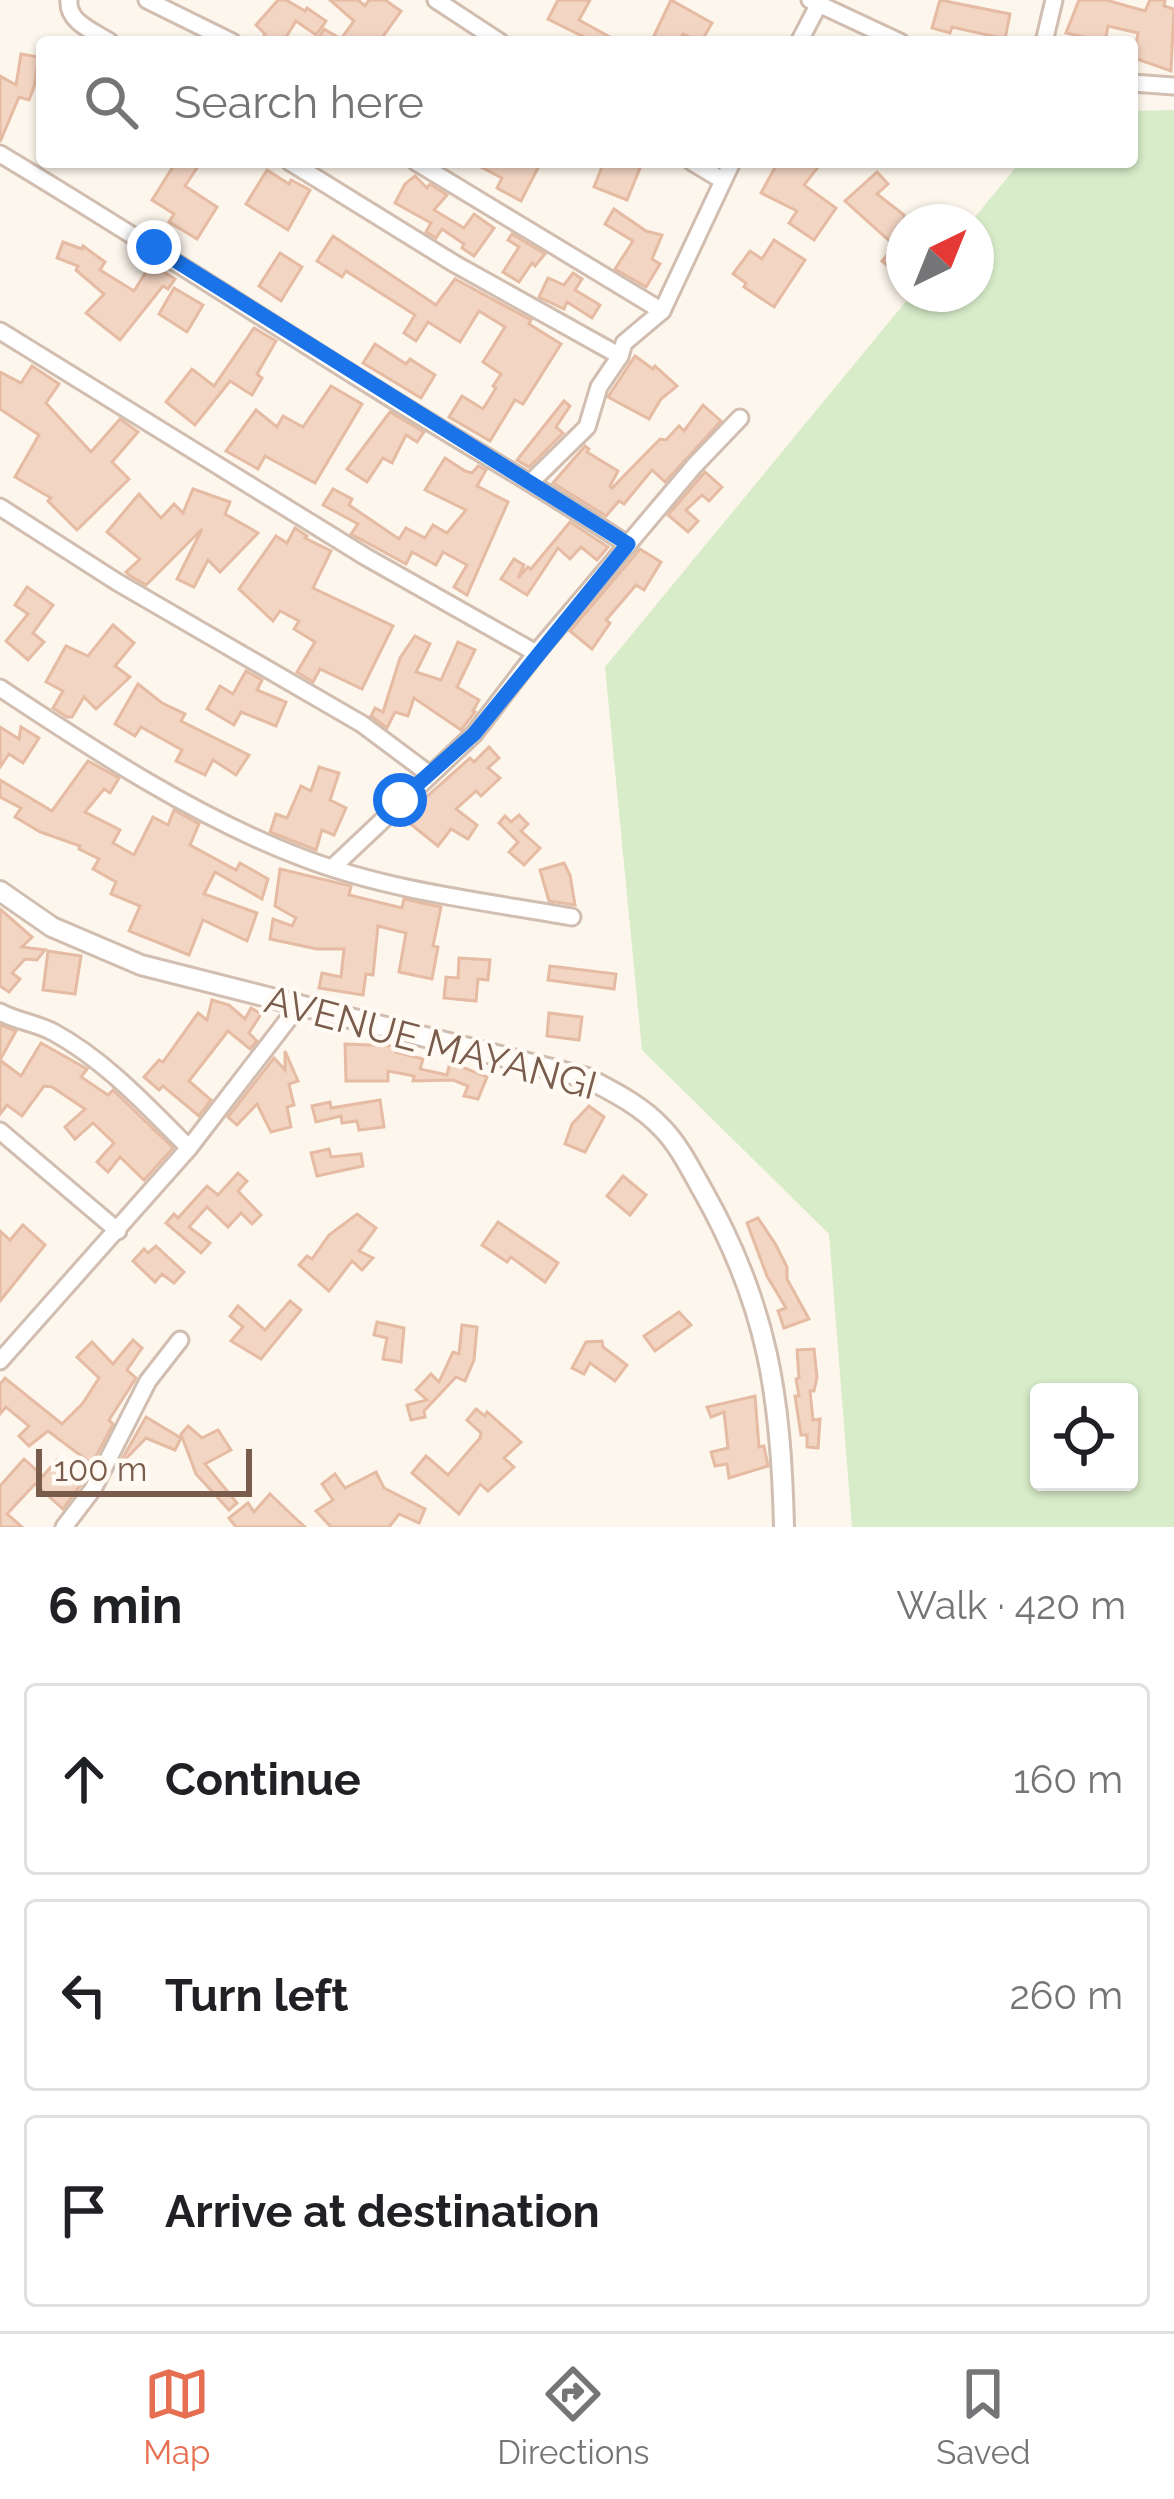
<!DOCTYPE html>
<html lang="en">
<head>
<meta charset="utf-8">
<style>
	body { margin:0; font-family:Raleway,sans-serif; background:#f6f6f6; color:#202124 }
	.controls { position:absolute; right:36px; bottom:36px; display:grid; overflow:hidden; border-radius:12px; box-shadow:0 3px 9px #0004 }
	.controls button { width:108px; height:108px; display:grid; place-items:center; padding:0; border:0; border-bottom:3px solid #e0e0e0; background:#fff; color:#202124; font:60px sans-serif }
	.compass { position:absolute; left:886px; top:204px; width:108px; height:108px; border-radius:50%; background:#fff; box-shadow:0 3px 9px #0004; rotate:43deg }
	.scale { position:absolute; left:36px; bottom:30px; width:216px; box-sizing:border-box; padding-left:12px; border:6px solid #7a5c4d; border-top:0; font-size:33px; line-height:42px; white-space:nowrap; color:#7a5c4d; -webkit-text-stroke:9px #fffaf3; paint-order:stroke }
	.stop { position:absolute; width:36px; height:36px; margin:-27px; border:9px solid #1a73e8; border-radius:50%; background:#fff }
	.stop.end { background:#1a73e8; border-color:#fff; box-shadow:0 3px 12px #0008 }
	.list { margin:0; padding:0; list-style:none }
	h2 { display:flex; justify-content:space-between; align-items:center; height:156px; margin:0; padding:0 48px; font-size:51px }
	h2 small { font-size:39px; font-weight:400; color:#757577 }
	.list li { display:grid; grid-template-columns:78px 1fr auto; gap:36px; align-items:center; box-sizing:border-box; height:192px; margin:0 24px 24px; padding:0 24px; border:3px solid #e0e0e0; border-radius:12px }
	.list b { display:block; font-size:45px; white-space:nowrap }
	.list em { font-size:39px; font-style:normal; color:#757577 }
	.icon { flex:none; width:66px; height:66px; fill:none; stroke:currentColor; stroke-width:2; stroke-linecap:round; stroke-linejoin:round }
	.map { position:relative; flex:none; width:1174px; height:1527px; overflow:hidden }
	.search { position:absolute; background:#fff; box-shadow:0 3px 9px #0004; left:36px; right:36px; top:36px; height:132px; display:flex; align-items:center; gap:30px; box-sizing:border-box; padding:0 42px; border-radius:12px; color:#757577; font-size:45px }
	.sheet { height:804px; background:#fff }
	nav { display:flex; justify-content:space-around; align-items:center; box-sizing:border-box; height:168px; border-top:3px solid #e0e0e0; background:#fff; font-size:33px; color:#757577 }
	nav a { display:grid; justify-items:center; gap:6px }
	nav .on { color:#e76f51 }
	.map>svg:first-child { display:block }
</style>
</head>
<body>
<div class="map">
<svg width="1174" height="1527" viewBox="0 0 1174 1527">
	<rect width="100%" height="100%" fill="#fdf6ec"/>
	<!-- green -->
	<path fill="#d8ecc9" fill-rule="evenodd" d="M 1174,110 L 1174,1527 L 852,1527 L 829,1234 L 642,1050 L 605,667 L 912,294 L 976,294 L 976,222 L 971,222 L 1020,162 L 1132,162 L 1132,111 ZM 1039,1392 L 1129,1392 L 1129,1482 L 1039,1482 Z"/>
	<!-- building -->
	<g fill="#f3d5c3" stroke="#e6bba3" stroke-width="3">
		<path d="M 278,0 L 286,0 L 305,11 L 307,8 L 326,21 L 316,35 L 296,21 L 283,42 L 261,42 L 265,34 L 256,25 Z"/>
		<path d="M 330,0 L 358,0 L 365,6 L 369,0 L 385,0 L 401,11 L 379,42 L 316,42 L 324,29 L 341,39 L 354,21 Z"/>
		<path d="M 558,0 L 590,0 L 579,20 L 619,42 L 594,42 L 548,19 Z"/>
		<path d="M 671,0 L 712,23 L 701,42 L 683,34 L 678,42 L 651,42 Z"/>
		<path d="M 940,0 L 1010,14 L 1005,39 L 952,27 L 950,33 L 932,28 Z"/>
		<path d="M 1079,0 L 1106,0 L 1145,11 L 1150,0 L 1165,0 L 1164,6 L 1174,9 L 1171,71 L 1134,58 L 1138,33 L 1108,26 L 1105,42 L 1066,33 Z"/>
		<path d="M 21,54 L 38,57 L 35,84 L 29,100 L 19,97 L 0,142 L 0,76 L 16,85 Z"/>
		<path d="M 176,162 L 201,162 L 185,186 L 217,207 L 197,239 L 169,222 L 174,214 L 152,200 Z"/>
		<path d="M 471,162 L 541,162 L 521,201 L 497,188 L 502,178 Z"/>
		<path d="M 604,162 L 625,162 L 640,168 L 627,200 L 594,187 Z"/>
		<path d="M 778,162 L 822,162 L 804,185 L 836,208 L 814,240 L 789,223 L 797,211 L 761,193 Z"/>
		<path d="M 267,170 L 289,184 L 291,180 L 310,190 L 288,230 L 246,204 Z"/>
		<path d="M 877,172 L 888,184 L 877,194 L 904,215 L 904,269 L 898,275 L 882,261 L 895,246 L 845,201 Z"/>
		<path d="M 415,176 L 427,188 L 430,184 L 447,195 L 434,210 L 464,228 L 474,214 L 494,228 L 474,256 L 462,248 L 464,244 L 442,229 L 436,238 L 426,232 L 431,223 L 395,203 L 405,184 Z"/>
		<path d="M 614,209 L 646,231 L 662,235 L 652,259 L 660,264 L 646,287 L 615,269 L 633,241 L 605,224 Z"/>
		<path d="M 512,234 L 545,254 L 535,266 L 532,263 L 519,282 L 503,272 L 519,247 L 508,240 Z"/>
		<path d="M 333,236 L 436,305 L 455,279 L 531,320 L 529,324 L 561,344 L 523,404 L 515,400 L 490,441 L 449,417 L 462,396 L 483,409 L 496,388 L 493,386 L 501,374 L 483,362 L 505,327 L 479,311 L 460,342 L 428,322 L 416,341 L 404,333 L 415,315 L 346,271 L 342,277 L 317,261 Z"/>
		<path d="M 774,240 L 805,260 L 774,307 L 744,287 L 746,283 L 733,274 L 750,251 L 762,259 Z"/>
		<path d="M 63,242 L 82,249 L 83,246 L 105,262 L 100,270 L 134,291 L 151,264 L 175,279 L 168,289 L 163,286 L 120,340 L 86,313 L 104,294 L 76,270 L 78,266 L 57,258 Z"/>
		<path d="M 280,253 L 302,267 L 281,301 L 259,286 Z"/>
		<path d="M 573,273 L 582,279 L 575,290 L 600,305 L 592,318 L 567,302 L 564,309 L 539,297 L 548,278 L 564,285 Z"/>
		<path d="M 174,288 L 203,305 L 187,332 L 159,314 Z"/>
		<path d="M 254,328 L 276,341 L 257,374 L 262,378 L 252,395 L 230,381 L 195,425 L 166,402 L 192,369 L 214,386 Z"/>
		<path d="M 375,344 L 406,364 L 410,359 L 435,375 L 421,398 L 363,363 Z"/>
		<path d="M 635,356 L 653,369 L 655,366 L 677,386 L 661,399 L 649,419 L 608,397 Z"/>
		<path d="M 32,366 L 59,384 L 46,403 L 91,452 L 120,419 L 138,432 L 112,462 L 129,479 L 77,530 L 48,501 L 51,498 L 15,477 L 39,435 L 0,409 L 0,372 L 21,383 Z"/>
		<path d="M 331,386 L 362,404 L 315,483 L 265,456 L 258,469 L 226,451 L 256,410 L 277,427 L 283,416 L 303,427 Z"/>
		<path d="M 564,401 L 570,406 L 556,427 L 563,433 L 529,467 L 517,460 Z"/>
		<path d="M 703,405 L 721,421 L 665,482 L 652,470 L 624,504 L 619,501 L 606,516 L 553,483 L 585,446 L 589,449 L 587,452 L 618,471 L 610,486 L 612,488 L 660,439 L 666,440 L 679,426 L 684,431 Z"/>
		<path d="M 390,412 L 424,432 L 417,442 L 406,435 L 392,463 L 383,458 L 367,482 L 347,469 Z"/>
		<path d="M 445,458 L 465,471 L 472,473 L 478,466 L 486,470 L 477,486 L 508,502 L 467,595 L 454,587 L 467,565 L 443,552 L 436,565 L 412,552 L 406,564 L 351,534 L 358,524 L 323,505 L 333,489 L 352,499 L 349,505 L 399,539 L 406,528 L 425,538 L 433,525 L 447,533 L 466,510 L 425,490 Z"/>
		<path d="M 705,472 L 722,487 L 709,501 L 702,495 L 686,510 L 698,521 L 688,532 L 668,515 Z"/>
		<path d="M 193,489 L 230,502 L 225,514 L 258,533 L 220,572 L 208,560 L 194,587 L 177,579 L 202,529 L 146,585 L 129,575 L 126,572 L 140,559 L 107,532 L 139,494 L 161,518 L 174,504 L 183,513 Z"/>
		<path d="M 570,522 L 608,547 L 597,560 L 581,547 L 570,559 L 558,548 L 527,595 L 501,579 L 514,559 L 524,565 L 518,578 L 528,567 L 531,569 Z"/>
		<path d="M 295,528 L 307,536 L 305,538 L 331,551 L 313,588 L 393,626 L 362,689 L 320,669 L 313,682 L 297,672 L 315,642 L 294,629 L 299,621 L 280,611 L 273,621 L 239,589 L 276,536 L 287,543 Z"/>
		<path d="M 640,549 L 661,562 L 644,590 L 636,585 L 606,620 L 610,623 L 592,649 L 570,631 Z"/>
		<path d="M 27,587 L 53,605 L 33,633 L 44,642 L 28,660 L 6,641 L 28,614 L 15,605 Z"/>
		<path d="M 113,625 L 134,643 L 115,666 L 130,677 L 96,709 L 84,697 L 72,717 L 67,717 L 53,708 L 63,691 L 46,682 L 66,646 L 88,656 Z"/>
		<path d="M 415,636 L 430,644 L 416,672 L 441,680 L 458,642 L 475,650 L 457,687 L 479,700 L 473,711 L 475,712 L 461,730 L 414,698 L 408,716 L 395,712 L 387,728 L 371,716 L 375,708 L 383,712 L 400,658 Z"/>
		<path d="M 246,671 L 262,680 L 257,690 L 286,702 L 276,726 L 241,712 L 234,725 L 207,709 L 220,686 L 233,694 Z"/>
		<path d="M 138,684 L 162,703 L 185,714 L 181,721 L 249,755 L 236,775 L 213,760 L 205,775 L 176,761 L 182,750 L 141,727 L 135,736 L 115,724 Z"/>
		<path d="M 0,727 L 19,739 L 21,727 L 39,738 L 23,763 L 9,754 L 0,767 Z"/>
		<path d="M 489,747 L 499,758 L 488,768 L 500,778 L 481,796 L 476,791 L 456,809 L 477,825 L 468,839 L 451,829 L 438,846 L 403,818 L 470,758 L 474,762 Z"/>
		<path d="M 88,761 L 119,778 L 110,793 L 104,789 L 85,812 L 120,830 L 113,843 L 134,855 L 153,817 L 168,825 L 174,810 L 199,824 L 190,845 L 236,870 L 240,863 L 268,879 L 262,899 L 215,872 L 204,894 L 257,913 L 247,941 L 203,920 L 189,955 L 129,931 L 140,906 L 111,894 L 116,882 L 93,869 L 99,859 L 79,849 L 80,846 L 40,832 L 15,817 L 21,808 L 0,797 L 0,780 L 52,811 Z"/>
		<path d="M 319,767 L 339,773 L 330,800 L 346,808 L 334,835 L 322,830 L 316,850 L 270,832 L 276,814 L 287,818 L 301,786 L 311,791 Z"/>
		<path d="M 519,815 L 528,824 L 521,831 L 540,848 L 524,865 L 509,852 L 518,842 L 499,823 L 505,816 L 511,822 Z"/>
		<path d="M 564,863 L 570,875 L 575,905 L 549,901 L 540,870 Z"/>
		<path d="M 280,869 L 351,886 L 349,895 L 402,908 L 404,899 L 441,907 L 433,946 L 438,947 L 432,979 L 399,972 L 406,933 L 378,926 L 373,975 L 366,974 L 363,995 L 319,988 L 322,973 L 341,977 L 344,949 L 317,949 L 270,939 L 273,919 L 292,926 L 296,918 L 275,906 Z"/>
		<path d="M 0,909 L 32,937 L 22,947 L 45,950 L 37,960 L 25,959 L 12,973 L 20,979 L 9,992 L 0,986 Z"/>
		<path d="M 48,951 L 81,956 L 75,994 L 43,990 Z"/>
		<path d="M 459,958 L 490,960 L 488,980 L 478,979 L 476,1001 L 444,998 L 446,977 L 458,978 Z"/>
		<path d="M 550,966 L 616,974 L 614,989 L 548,980 Z"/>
		<path d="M 212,1000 L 229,1005 L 245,1019 L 251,1008 L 261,1014 L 249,1033 L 257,1041 L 250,1049 L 228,1031 L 189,1081 L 211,1100 L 199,1116 L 163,1086 L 159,1090 L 144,1077 L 159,1060 L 163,1062 L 198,1013 L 207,1020 Z"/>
		<path d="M 549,1013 L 582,1017 L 579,1040 L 547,1036 Z"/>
		<path d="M 0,1025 L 16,1031 L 0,1060 L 21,1076 L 41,1043 L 87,1069 L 81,1077 L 108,1095 L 113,1090 L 173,1148 L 144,1180 L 120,1157 L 108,1172 L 97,1162 L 114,1143 L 93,1123 L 75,1139 L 65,1127 L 85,1109 L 52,1087 L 44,1086 L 22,1116 L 7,1105 L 0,1114 Z"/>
		<path d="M 345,1044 L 396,1046 L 396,1052 L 423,1059 L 420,1069 L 447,1075 L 450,1062 L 487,1077 L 478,1099 L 464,1096 L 468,1086 L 453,1080 L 413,1081 L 414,1076 L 388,1071 L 388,1081 L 346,1081 Z"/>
		<path d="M 285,1051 L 298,1081 L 289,1084 L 294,1105 L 287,1107 L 291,1127 L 271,1132 L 257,1104 L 237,1125 L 228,1117 L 274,1058 L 285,1070 Z"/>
		<path d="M 380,1100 L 384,1127 L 359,1130 L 357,1121 L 342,1123 L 341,1116 L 316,1122 L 312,1106 L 330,1102 L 331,1108 Z"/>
		<path d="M 589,1106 L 604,1117 L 585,1152 L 565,1144 L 572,1124 Z"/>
		<path d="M 329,1149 L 331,1157 L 361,1154 L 363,1166 L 317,1176 L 311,1153 Z"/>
		<path d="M 238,1173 L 247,1181 L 238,1191 L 261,1215 L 252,1224 L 241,1213 L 228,1227 L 207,1207 L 189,1227 L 210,1243 L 201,1253 L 166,1223 L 174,1214 L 178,1218 L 207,1186 L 218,1195 Z"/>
		<path d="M 623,1176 L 646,1195 L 630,1215 L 607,1196 Z"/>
		<path d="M 357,1214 L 376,1228 L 359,1251 L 373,1258 L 362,1270 L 352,1261 L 329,1291 L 299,1265 L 307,1256 L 312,1259 L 329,1235 Z"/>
		<path d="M 758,1218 L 776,1245 L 787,1267 L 787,1279 L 809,1319 L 784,1328 L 778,1311 L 786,1308 L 767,1276 L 747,1223 Z"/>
		<path d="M 498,1222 L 558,1263 L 545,1282 L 511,1257 L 507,1262 L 482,1245 Z"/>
		<path d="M 23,1225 L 45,1245 L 0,1301 L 0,1231 L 10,1240 Z"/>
		<path d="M 156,1246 L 184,1272 L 174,1283 L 162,1274 L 155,1282 L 133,1261 L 144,1249 L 148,1253 Z"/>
		<path d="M 290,1301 L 301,1310 L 261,1359 L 231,1341 L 243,1327 L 230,1316 L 238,1306 L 265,1330 Z"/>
		<path d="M 679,1312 L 691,1325 L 655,1351 L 644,1336 Z"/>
		<path d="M 377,1322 L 404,1328 L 401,1362 L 383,1359 L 387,1338 L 374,1335 Z"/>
		<path d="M 462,1325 L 477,1327 L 474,1360 L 465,1381 L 456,1377 L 424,1411 L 425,1417 L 411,1420 L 407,1405 L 427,1400 L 416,1390 L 431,1374 L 439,1382 L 453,1352 L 459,1354 Z"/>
		<path d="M 133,1340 L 142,1348 L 127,1370 L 136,1378 L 109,1420 L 113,1424 L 92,1464 L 48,1431 L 29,1446 L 19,1436 L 29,1426 L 6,1407 L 0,1414 L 0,1384 L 5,1378 L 62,1424 L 83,1403 L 99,1378 L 77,1357 L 92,1342 L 113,1364 Z"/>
		<path d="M 602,1341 L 603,1347 L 627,1365 L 615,1381 L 590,1363 L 584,1374 L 572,1368 L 586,1342 Z"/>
		<path d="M 814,1349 L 817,1377 L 814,1391 L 810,1391 L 813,1420 L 820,1419 L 818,1448 L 807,1447 L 807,1435 L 801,1435 L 795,1396 L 799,1396 L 796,1379 L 799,1378 L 797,1350 Z"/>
		<path d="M 755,1396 L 759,1447 L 764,1446 L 768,1466 L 729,1478 L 727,1464 L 715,1466 L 711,1452 L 728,1448 L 724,1412 L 711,1417 L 707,1407 Z"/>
		<path d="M 476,1409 L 485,1416 L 487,1412 L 521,1442 L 504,1458 L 514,1467 L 488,1491 L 480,1484 L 459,1514 L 412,1473 L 426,1456 L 448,1475 L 480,1438 L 481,1433 L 467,1420 Z"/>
		<path d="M 146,1417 L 181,1438 L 175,1450 L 146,1438 L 117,1468 Z"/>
		<path d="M 188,1426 L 202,1438 L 218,1430 L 231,1450 L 205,1464 L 237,1503 L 229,1510 L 196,1474 L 181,1434 Z"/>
		<path d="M 24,1459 L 43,1476 L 57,1460 L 82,1483 L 63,1509 L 35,1484 L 7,1514 L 22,1527 L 0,1527 L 0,1486 Z"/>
		<path d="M 376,1472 L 384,1488 L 425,1509 L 419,1523 L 399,1514 L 389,1527 L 331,1527 L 316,1511 L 333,1500 L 322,1484 L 335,1474 L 345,1488 Z"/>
		<path d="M 270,1494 L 294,1517 L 305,1527 L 236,1527 L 229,1518 L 248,1503 L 254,1512 Z"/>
	</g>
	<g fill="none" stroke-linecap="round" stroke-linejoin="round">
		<!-- minor casing -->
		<g stroke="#d1beb0" stroke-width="21">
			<g id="minor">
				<path d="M 69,0 C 67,22 93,31 110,42"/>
				<path d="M 147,0 L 232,42"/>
				<path d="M 436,0 L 500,42"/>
				<path d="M 810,0 L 900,42"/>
				<path d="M 799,42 L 821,0"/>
				<path d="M 1044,42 L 1054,0"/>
				<path d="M 1132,83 L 1174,86"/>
				<path d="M 0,154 C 125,229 248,309 371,386 C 457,440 544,489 628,545"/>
				<path d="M 290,162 L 455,264 L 620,356"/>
				<path d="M 416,162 L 662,311"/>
				<path d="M 692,162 L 722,180"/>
				<path d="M 0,331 L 366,557 L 536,653 L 695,465 L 740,418"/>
				<path d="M 532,481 L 587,427 L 599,387 L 620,356 L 624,343 L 662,311 L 732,162"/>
				<path d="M 0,507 L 117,582 L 362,724 L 429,774"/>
				<path d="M 0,688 C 95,751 197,818 303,858 C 389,891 482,901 572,917"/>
				<path d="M 332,868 L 474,734 L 536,653"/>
				<path d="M 0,1012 C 16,1021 36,1023 53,1032 C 105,1060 148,1107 189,1148"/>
				<path d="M 0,1131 L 118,1231"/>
				<path d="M 0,1361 L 189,1148 L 300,1004"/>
				<path d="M 64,1527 L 93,1489 L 148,1381 L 180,1340"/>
			</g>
		</g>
		<!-- tertiary casing -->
		<g stroke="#d1beb0" stroke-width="24">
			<path id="tertiary" d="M 0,891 L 52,927 L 141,965 L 587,1078 C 614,1092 642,1106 663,1129 C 680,1147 691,1170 703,1191 C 768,1306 781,1397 784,1527"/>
		</g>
		<!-- minor -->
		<use href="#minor" stroke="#fff" stroke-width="15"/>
		<!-- tertiary -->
		<use href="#tertiary" stroke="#fff" stroke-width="18"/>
	</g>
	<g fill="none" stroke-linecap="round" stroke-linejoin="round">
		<!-- route -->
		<path stroke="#1a73e8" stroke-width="15" d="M 154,247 L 628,544 L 474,734 L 400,800"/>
	</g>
	<g text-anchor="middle" stroke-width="9" stroke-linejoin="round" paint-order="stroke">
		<!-- street labels -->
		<g font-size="39" fill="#7a5c4d" stroke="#fffaf3">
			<text transform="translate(431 1042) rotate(15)" y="14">AVENUE MAYANGI</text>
		</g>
	</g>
</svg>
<div class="controls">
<button><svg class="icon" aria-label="locate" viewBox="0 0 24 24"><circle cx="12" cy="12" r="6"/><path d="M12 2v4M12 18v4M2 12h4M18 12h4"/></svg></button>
</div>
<svg class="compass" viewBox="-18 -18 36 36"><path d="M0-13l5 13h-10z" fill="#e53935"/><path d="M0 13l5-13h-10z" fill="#757577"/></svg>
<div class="scale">100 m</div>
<div class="stop" style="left:400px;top:800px"></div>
<div class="stop end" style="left:154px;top:247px"></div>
<div class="search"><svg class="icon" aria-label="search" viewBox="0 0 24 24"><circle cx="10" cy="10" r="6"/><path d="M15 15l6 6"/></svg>Search here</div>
</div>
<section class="sheet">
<h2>6 min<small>Walk · 420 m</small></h2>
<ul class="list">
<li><svg class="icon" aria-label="ahead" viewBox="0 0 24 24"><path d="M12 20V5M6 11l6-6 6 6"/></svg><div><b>Continue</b></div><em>160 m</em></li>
<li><svg class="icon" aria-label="left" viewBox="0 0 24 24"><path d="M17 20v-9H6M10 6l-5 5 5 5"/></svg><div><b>Turn left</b></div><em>260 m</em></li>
<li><svg class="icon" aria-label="arrive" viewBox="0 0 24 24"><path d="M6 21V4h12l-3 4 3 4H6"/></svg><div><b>Arrive at destination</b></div></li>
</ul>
</section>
<nav>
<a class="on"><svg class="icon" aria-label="map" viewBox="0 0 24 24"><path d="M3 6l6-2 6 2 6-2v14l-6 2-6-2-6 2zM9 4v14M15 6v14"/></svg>Map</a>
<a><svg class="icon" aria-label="directions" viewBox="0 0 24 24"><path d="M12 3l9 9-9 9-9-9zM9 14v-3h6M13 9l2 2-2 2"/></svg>Directions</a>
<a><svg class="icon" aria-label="saved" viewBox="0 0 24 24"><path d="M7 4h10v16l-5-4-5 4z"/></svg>Saved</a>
</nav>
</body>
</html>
